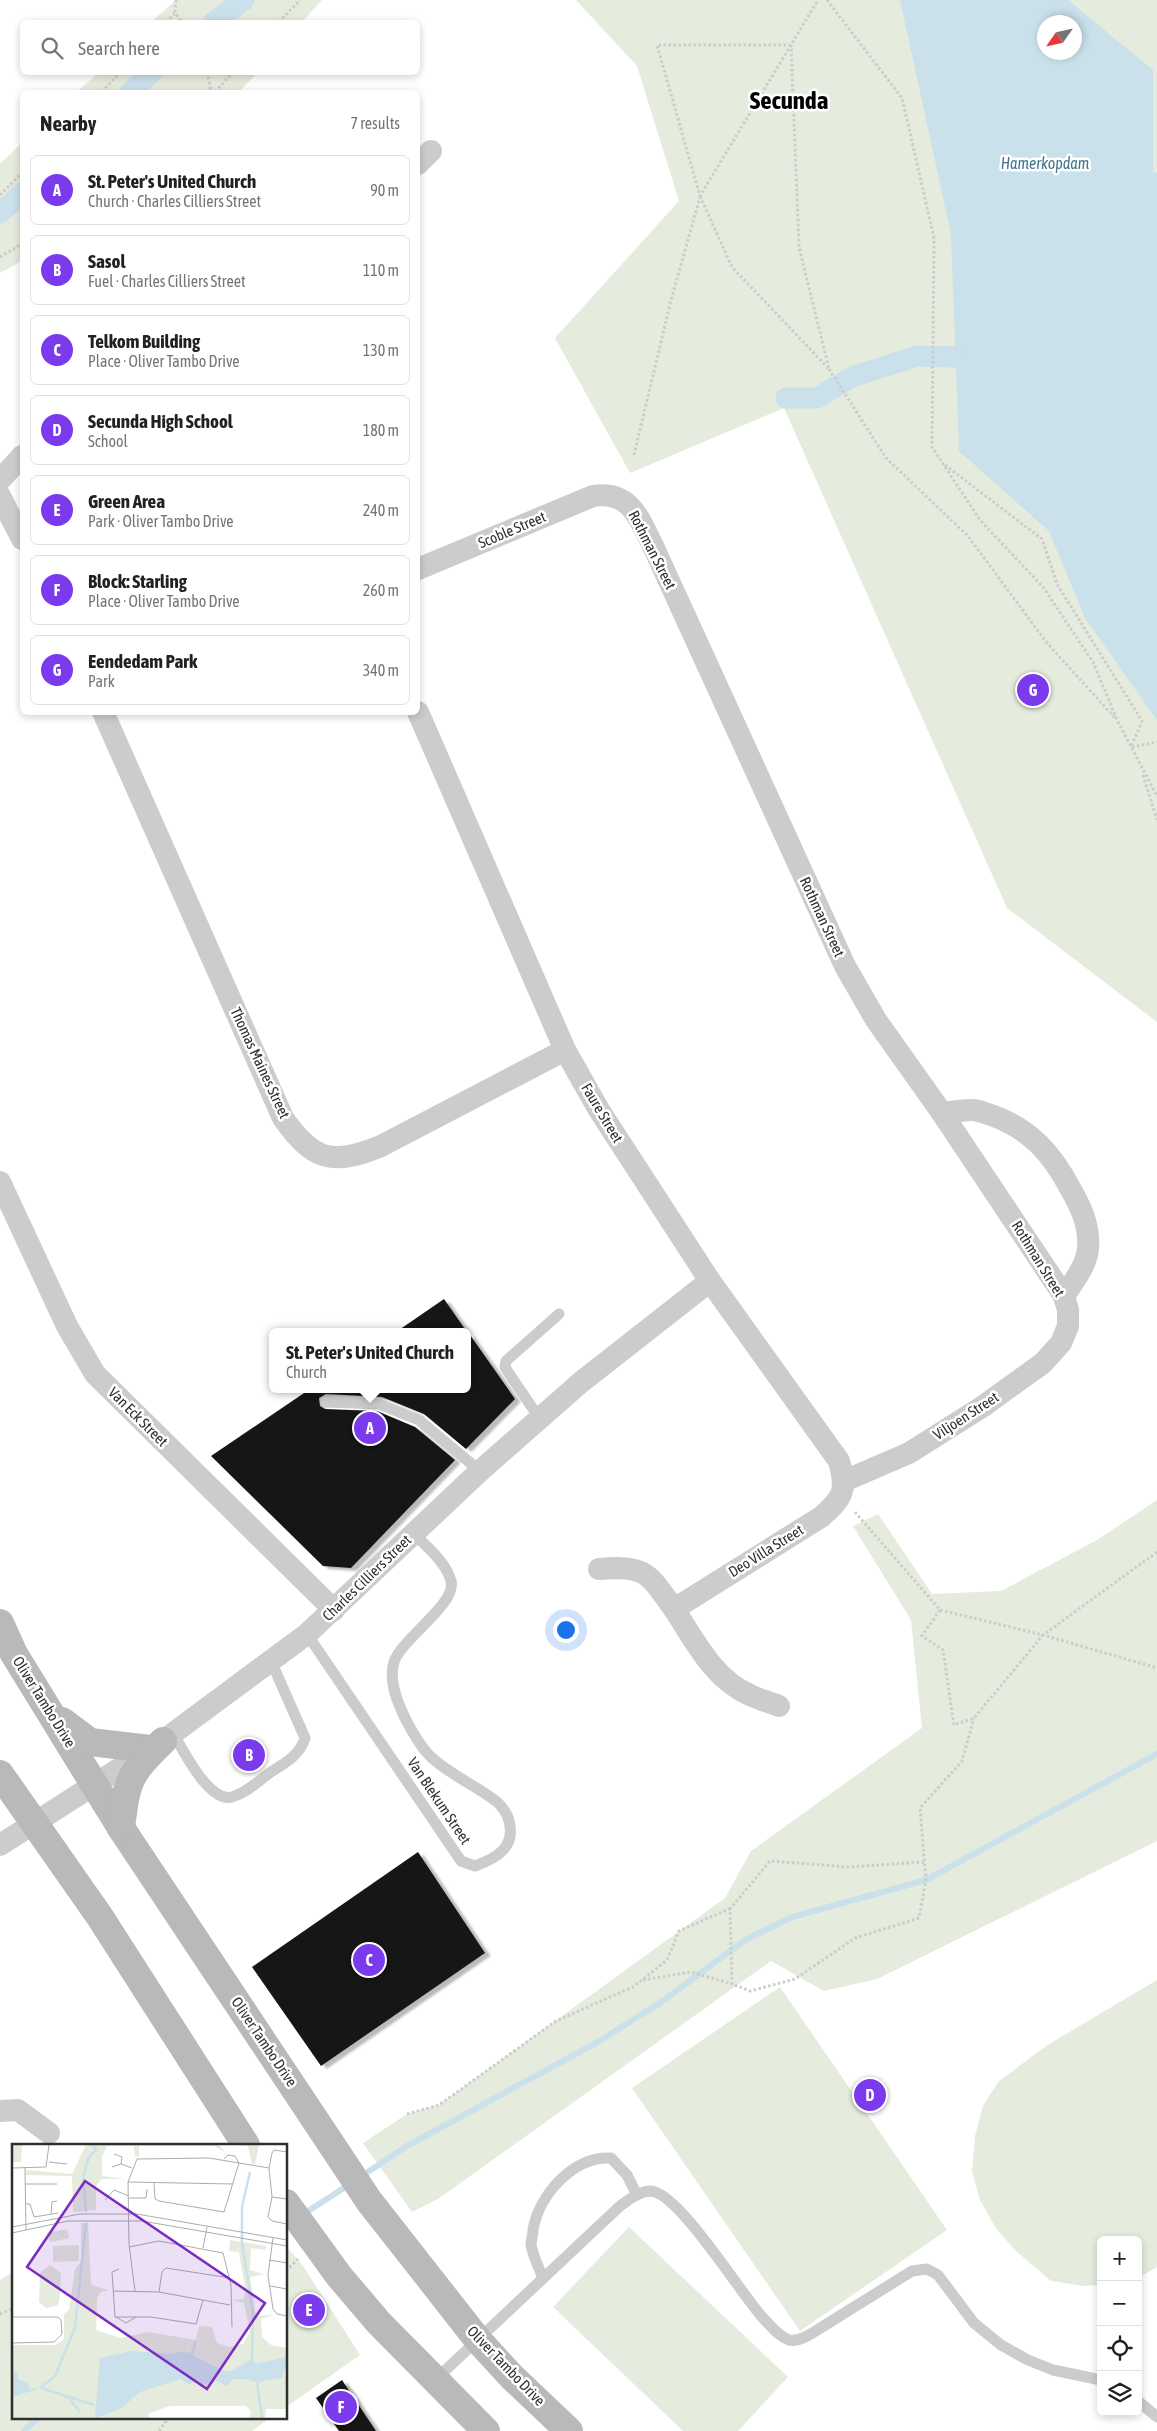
<!DOCTYPE html>
<html lang="en">
<head>
<meta charset="utf-8">
<style>
	body { margin:0; font-family:"Asap Condensed",sans-serif; background:#f6f6f6; color:#202124 }
	.controls { position:absolute; right:15px; bottom:15px; display:grid; overflow:hidden; border-radius:8px; box-shadow:0 2px 8px #0003 }
	.controls button { width:45px; height:45px; display:grid; place-items:center; padding:0; border:0; border-bottom:1px solid #e0e0e0; background:#fff; color:#202124; font:25px sans-serif }
	.compass { position:absolute; left:1037px; top:15px; width:45px; height:45px; border-radius:50%; background:#fff; box-shadow:0 2px 8px #0003; rotate:236deg }
	.you { position:absolute; left:565px; top:1629px; width:18px; height:18px; margin:-12px; border:4px solid #fff; border-radius:50%; background:#1a73e8; box-shadow:0 0 0 8px #1a73e833 }
	.badge { display:grid; place-items:center; width:32px; height:32px; border-radius:50%; background:#7c3aed; color:#fff; font-size:16px; font-weight:700 }
	.pin { position:absolute; translate:-50% -50%; border:2px solid #fff; box-shadow:0 1px 5px #0006 }
	.popup { position:absolute; left:269px; top:1328px; width:202px; height:65px; box-sizing:border-box; display:grid; place-content:center; border-radius:8px; background:#fff; filter:drop-shadow(0 1px 4px #0005); font-size:16px; white-space:nowrap; color:#757577 }
	.popup b { font-size:19px; color:#202124 }
	.popup::after { content:''; position:absolute; left:50%; top:100%; margin-left:-10px; border:10px solid transparent; border-top-color:#fff }
	.list { margin:0; padding:0; list-style:none }
	h2 { display:flex; justify-content:space-between; align-items:center; height:65px; margin:0; padding:0 20px; font-size:21px }
	h2 small { font-size:16px; font-weight:400; color:#757577 }
	.list li { display:grid; grid-template-columns:32px 1fr auto; gap:15px; align-items:center; box-sizing:border-box; height:70px; margin:0 10px 10px; padding:0 10px; border:1px solid #e0e0e0; border-radius:8px }
	.list b { display:block; font-size:19px; white-space:nowrap }
	.list p { margin:0; font-size:16px; white-space:nowrap; color:#757577 }
	.list em { font-size:16px; font-style:normal; color:#757577 }
	.icon { flex:none; width:28px; height:28px; fill:none; stroke:currentColor; stroke-width:2; stroke-linecap:round; stroke-linejoin:round }
	.map { position:relative; flex:none; width:1157px; height:2431px; overflow:hidden }
	.search { position:absolute; background:#fff; box-shadow:0 2px 8px #0003; left:20px; top:20px; width:400px; height:55px; display:flex; align-items:center; gap:12px; box-sizing:border-box; padding:0 18px; border-radius:8px; color:#757577; font-size:19px }
	.panel { position:absolute; background:#fff; box-shadow:0 2px 8px #0003; left:20px; top:90px; width:400px; height:625px; border-radius:8px }
	.map>svg:first-child { display:block }
</style>
</head>
<body>
<div class="map">
<svg width="1157" height="2431" viewBox="0 0 1157 2431">
	<defs>
		<filter id="shadow"><feDropShadow dx="5.5" dy="3" stdDeviation="1" flood-color="#0004"/></filter>
	</defs>
	<rect width="100%" height="100%" fill="#fff"/>
	<!-- green -->
	<g fill="#e5ebdd" fill-rule="evenodd">
		<path d="M 176,0 L 322,0 L 302,22 L 151,22 Z"/>
		<path d="M 576,0 L 1157,0 L 1157,1022 L 1007,908 L 784,408 L 630,473 L 555,338 L 679,201 L 637,66 ZM 1044,22 L 1074,22 L 1074,52 L 1044,52 Z"/>
		<path d="M 98,73 L 98,72 L 257,73 L 239,92 L 77,92 Z"/>
		<path d="M 22,143 L 22,261 L 0,273 L 0,164 Z"/>
		<path d="M 1157,1500 L 1157,1841 L 877,1979 L 824,1991 L 771,1961 L 438,2199 L 412,2212 L 363,2143 L 407,2114 L 439,2105 L 725,1898 L 751,1851 L 922,1728 L 911,1620 L 853,1526 L 878,1514 L 932,1594 L 1001,1591 L 1097,1540 Z"/>
		<path d="M 1157,1980 L 1157,2267 L 1138,2278 L 1138,2240 L 1101,2240 L 1101,2285 L 1084,2286 L 1051,2281 L 1016,2251 L 997,2230 L 980,2200 L 972,2171 L 975,2136 L 983,2106 L 998,2082 L 1046,2046 Z"/>
		<path d="M 780,1987 L 947,2230 L 800,2331 L 632,2088 Z"/>
		<path d="M 629,2227 L 788,2377 L 738,2431 L 683,2431 L 553,2307 Z"/>
		<path d="M 286,2246 L 303,2266 L 360,2355 L 286,2407 Z"/>
		<path d="M 14,2271 L 14,2417 L 271,2417 L 252,2431 L 0,2431 L 0,2280 Z"/>
	</g>
	<!-- water -->
	<path fill="#cae0ea" fill-rule="evenodd" d="M 900,0 L 1068,0 L 1153,70 L 1153,172 L 1157,173 L 1157,720 L 1085,618 L 1049,531 L 959,451 L 951,234 ZM 1044,22 L 1074,22 L 1074,52 L 1044,52 Z"/>
	<g fill="none" stroke-linecap="round" stroke-linejoin="round">
		<!-- stream -->
		<g stroke="#cae0ea" stroke-width="6">
			<path d="M 360,2177 L 407,2146 L 596,2043 L 660,2003 L 745,1940 L 792,1917 L 926,1880 L 1157,1754"/>
			<path d="M 302,2215 L 350,2184"/>
			<path d="M 24,2431 L 39,2417"/>
		</g>
		<!-- canal -->
		<g stroke="#cae0ea" stroke-width="21">
			<path d="M 214,22 L 244,0"/>
			<path d="M 130,92 L 152,72"/>
			<path d="M 0,213 L 22,193"/>
			<path d="M 786,398 L 817,398 L 852,377 L 917,356 L 956,357"/>
		</g>
	</g>
	<!-- building -->
	<g fill="#161616" filter="url(#shadow)">
		<path d="M 444,1299 L 467,1332 L 396,1332 Z"/>
		<path d="M 468,1332 L 515,1399 L 466,1449 L 424,1414 L 382,1397 L 326,1394 L 319,1398 L 320,1406 L 325,1409 L 377,1411 L 415,1427 L 455,1460 L 351,1568 L 323,1566 L 211,1456 L 310,1389 L 468,1389 Z"/>
		<path d="M 418,1852 L 485,1953 L 321,2066 L 252,1967 Z"/>
		<path d="M 342,2380 L 376,2431 L 339,2431 L 316,2398 Z"/>
	</g>
	<g fill="none" stroke-linecap="round" stroke-linejoin="round">
		<!-- path -->
		<g stroke="#ccc" stroke-width="3" stroke-dasharray="2.5 2.5" stroke-linecap="butt">
			<path d="M 176,0 L 175,13 L 182,22"/>
			<path d="M 827,0 L 902,98 L 934,238 L 932,447 L 980,520 L 1043,587 L 1093,662 L 1117,720 L 1157,796"/>
			<path d="M 166,22 L 175,13"/>
			<path d="M 279,22 L 300,0"/>
			<path d="M 791,45 L 657,45 L 700,196 L 818,0"/>
			<path d="M 207,72 L 211,92"/>
			<path d="M 102,92 L 120,72"/>
			<path d="M 215,92 L 233,72"/>
			<path d="M 0,195 L 22,173"/>
			<path d="M 700,196 L 732,267 L 829,369 L 799,247 L 791,45"/>
			<path d="M 0,257 L 22,244"/>
			<path d="M 829,369 L 886,458 L 967,535 L 1047,643 L 1115,718"/>
			<path d="M 634,455 L 671,300 L 700,197"/>
			<path d="M 945,465 L 1042,539 L 1057,584 L 1142,721 L 1131,747"/>
			<path d="M 1132,747 L 1157,742"/>
			<path d="M 1143,775 L 1157,820"/>
			<path d="M 855,1512 L 940,1610 L 1043,1635 L 974,1718 L 954,1725 L 943,1650 L 922,1636 L 940,1610"/>
			<path d="M 1157,1552 L 1043,1635 L 1157,1668"/>
			<path d="M 924,1862 L 849,1867 L 770,1861 L 730,1909 L 732,1984 L 750,1991 L 795,1979 L 855,1938 L 919,1918 L 926,1880 L 920,1808 L 962,1761 L 974,1718"/>
			<path d="M 643,1980 L 691,1972 L 732,1984"/>
			<path d="M 407,2114 L 439,2105 L 556,2021 L 633,1987 L 667,1960 L 679,1931 L 731,1908"/>
			<path d="M 286,2271 L 298,2259"/>
			<path d="M 0,2314 L 14,2308"/>
			<path d="M 159,2431 L 169,2417"/>
		</g>
		<!-- lane -->
		<g stroke="#ccc" stroke-width="11">
			<path d="M 326,1402 L 379,1404 L 419,1420 L 480,1471"/>
			<path d="M 540,1419 L 508,1372 L 505,1367 L 506,1361 L 559,1314"/>
			<path d="M 307,1634 L 461,1861 L 475,1866 C 497,1858 516,1847 509,1821 C 508,1815 502,1806 497,1802 C 476,1785 449,1775 429,1755 C 420,1746 412,1731 406,1720 C 398,1704 388,1681 394,1662 C 402,1638 457,1604 451,1581 C 446,1562 427,1547 414,1534"/>
			<path d="M 173,1733 C 183,1750 209,1803 232,1797 C 247,1793 259,1780 271,1772 C 285,1763 300,1755 305,1738 L 271,1661"/>
			<path d="M 543,2278 C 539,2268 533,2256 531,2245 C 531,2241 533,2235 533,2230 C 539,2195 573,2156 611,2158 L 627,2175 L 637,2195"/>
			<path d="M 435,2380 L 620,2206 C 629,2200 639,2191 651,2191 C 679,2193 741,2294 763,2318 C 771,2326 778,2336 789,2340 C 798,2342 807,2336 814,2332 L 912,2271 L 927,2269 L 938,2275 L 974,2323 L 1001,2345 L 1028,2360 L 1053,2370 L 1101,2380"/>
			<path d="M 1138,2401 L 1157,2417"/>
		</g>
		<!-- street -->
		<g stroke="#ccc" stroke-width="22">
			<path d="M 418,164 L 431,151"/>
			<path d="M 0,480 L 22,456"/>
			<path d="M 0,496 L 22,539"/>
			<path d="M 418,569 L 593,496 C 630,490 639,518 653,546 L 845,966 L 876,1020 L 942,1113 L 1064,1296 L 1068,1310 L 1068,1326 L 1061,1343 L 1043,1363 L 982,1407 L 909,1453 L 844,1481"/>
			<path d="M 103,712 L 283,1118 C 313,1161 333,1166 381,1146 L 565,1050"/>
			<path d="M 418,712 L 565,1050 L 599,1110 L 710,1281 L 839,1461 C 847,1490 844,1497 821,1517 L 674,1609 C 648,1573 646,1565 599,1569"/>
			<path d="M 942,1113 C 952,1112 962,1110 972,1110 C 979,1110 987,1114 994,1116 C 1031,1130 1052,1154 1070,1188 C 1081,1207 1090,1226 1088,1249 C 1086,1267 1073,1282 1064,1296"/>
			<path d="M 0,1182 L 67,1326 L 95,1374 L 334,1610"/>
			<path d="M 674,1609 C 695,1641 714,1680 750,1695 C 760,1700 770,1702 779,1706"/>
			<path d="M 0,1845 L 164,1740 L 307,1634 L 480,1471 L 580,1383 L 710,1281"/>
			<path d="M 0,2111 L 18,2110 L 49,2133"/>
		</g>
		<!-- secondary -->
		<g stroke="#b9b9b9" stroke-width="28">
			<path d="M 0,1623 L 14,1654 L 121,1828 L 369,2201 L 478,2340 L 512,2377 L 569,2431"/>
			<path d="M 62,1721 L 90,1742 L 150,1749"/>
			<path d="M 0,1774 L 100,1917 L 246,2145"/>
			<path d="M 121,1828 C 127,1780 128,1775 163,1741"/>
			<path d="M 286,2203 L 339,2276 L 379,2323 L 486,2431"/>
		</g>
	</g>
	<g text-anchor="middle" stroke-width="5" stroke-linejoin="round" paint-order="stroke">
		<!-- street labels -->
		<g font-size="15" fill="#2f2f2f" stroke="#fff">
			<text transform="translate(512 530) rotate(-23)" y="5">Scoble Street</text>
			<text transform="translate(652 550) rotate(63)" y="5">Rothman Street</text>
			<text transform="translate(822 917) rotate(65)" y="5">Rothman Street</text>
			<text transform="translate(260 1063) rotate(65)" y="5">Thomas Maines Street</text>
			<text transform="translate(602 1113) rotate(59)" y="5">Faure Street</text>
			<text transform="translate(1038 1259) rotate(58)" y="5">Rothman Street</text>
			<text transform="translate(966 1416) rotate(-33)" y="5">Viljoen Street</text>
			<text transform="translate(138 1417) rotate(45)" y="5">Van Eck Street</text>
			<text transform="translate(766 1551) rotate(-32)" y="5">Deo Villa Street</text>
			<text transform="translate(367 1578) rotate(-44)" y="5">Charles Cilliers Street</text>
			<text transform="translate(44 1702) rotate(58)" y="5">Oliver Tambo Drive</text>
			<text transform="translate(439 1801) rotate(56)" y="5">Van Blekum Street</text>
			<text transform="translate(264 2042) rotate(56)" y="5">Oliver Tambo Drive</text>
			<text transform="translate(506 2366) rotate(46)" y="5">Oliver Tambo Drive</text>
		</g>
		<!-- water labels -->
		<g font-size="16" font-style="italic" fill="#40748d" stroke="#fff">
			<text x="1045" y="169">Hamerkopdam</text>
		</g>
		<!-- town labels -->
		<g font-size="25" font-weight="bold" fill="#000" stroke="#fff">
			<text x="789" y="109">Secunda</text>
		</g>
	</g>
	<!-- overview -->
	<g transform="translate(12 2144)">
		<rect width="275" height="275" fill="#fff"/>
		<path d="M 0,1 L 10,1 L 9,18 L 0,18 ZM 74,1 L 207,1 L 213,8 L 202,2 L 127,2 L 127,12 L 123,13 L 122,2 L 95,2 L 90,13 L 90,32 L 113,35 L 89,35 L 84,43 L 84,66 L 61,68 L 60,32 L 14,31 L 14,26 L 60,30 ZM 225,1 L 247,1 L 243,20 L 240,20 L 236,2 ZM 69,79 L 76,79 L 79,141 L 97,146 L 89,148 L 85,154 L 84,186 L 108,194 L 136,188 L 184,196 L 187,182 L 200,183 L 205,199 L 217,203 L 231,200 L 238,188 L 232,159 L 220,156 L 232,155 L 233,144 L 227,108 L 217,107 L 218,96 L 254,102 L 254,106 L 239,104 L 238,126 L 252,130 L 238,133 L 244,172 L 261,171 L 249,175 L 250,193 L 259,201 L 275,204 L 275,265 L 254,265 L 253,274 L 237,274 L 239,267 L 234,262 L 158,262 L 136,270 L 138,274 L 0,274 L 0,201 L 43,201 L 52,195 L 52,170 L 57,166 L 63,125 L 69,118 ZM 55,85 L 57,94 L 38,98 L 35,89 ZM 67,101 L 67,117 L 41,118 L 41,102 ZM 38,121 L 49,129 L 48,151 L 46,161 L 34,164 L 27,158 L 28,129 Z" fill="#e5ebdd"/>
		<path d="M 119,207 L 161,210 L 172,207 L 212,227 L 219,227 L 240,215 L 243,220 L 274,213 L 275,219 L 270,234 L 245,238 L 233,235 L 222,235 L 215,242 L 205,237 L 190,241 L 183,236 L 177,241 L 169,235 L 128,248 L 108,265 L 83,274 L 88,214 ZM 0,226 L 5,228 L 6,235 L 16,239 L 17,245 L 29,244 L 0,253 Z" fill="#cae0ea"/>
		<path fill="none" stroke="#cae0ea" stroke-width="2.5" d="M 238,28 L 230,63 L 230,99 L 241,169 L 240,215M 74,68 L 71,33 L 77,13 L 84,6 L 81,1M 179,212 L 184,197M 245,238 L 250,274M 28,244 L 43,232 L 63,184 L 74,79M 29,244 L 82,261M 50,251 L 57,254 L 68,268"/>
		<path fill="none" stroke="#acacac" stroke-width="1" d="M 275,8 L 262,6 L 260,9 L 257,24 L 260,53 L 256,73 L 260,77 L 275,80M 102,10 L 110,13 L 109,20M 37,18 L 55,20M 100,23 L 109,20 L 120,24M 0,24 L 34,23 L 37,1M 13,24 L 14,86M 116,38 L 221,40M 142,38 L 143,55 L 147,57 L 212,68 L 227,19 L 223,12 L 216,11 L 212,15M 13,40 L 45,40M 260,53 L 275,55M 117,54 L 134,54 L 135,45M 93,56 L 102,46 L 117,52M 13,60 L 18,60 L 22,73 L 46,69M 39,70 L 40,58 L 45,57M 0,83 L 68,70 L 125,70 L 275,96M 0,89 L 56,77 L 130,77 L 275,102M 261,94 L 256,131 L 261,165 L 265,170 L 275,172M 117,103 L 147,97 L 211,109 L 219,141 L 220,183M 191,104 L 195,83M 257,116 L 275,119M 107,125 L 100,128 L 103,173 L 139,173 L 184,180 L 191,156M 258,142 L 275,145M 101,147 L 147,148 L 218,161M 123,147 L 117,100 L 116,38 L 125,15 L 197,14 L 257,24M 147,148 L 150,128 L 154,124 L 218,134M 0,173 L 46,173 L 49,176 L 50,190 L 42,198 L 0,199M 104,173 L 114,179 L 124,173"/>
		<path fill="#7b2cbf" fill-opacity="0.15" stroke="#7b2cbf" stroke-width="2.5" d="M 73,37 L 253,159 L 195,245 L 15,123 Z"/>
		<rect width="275" height="275" fill="none" stroke="#2f2f2f" stroke-width="2.5"/>
	</g>
</svg>
<div class="controls">
<button>+</button>
<button>−</button>
<button><svg class="icon" aria-label="locate" viewBox="0 0 24 24"><circle cx="12" cy="12" r="6"/><path d="M12 2v4M12 18v4M2 12h4M18 12h4"/></svg></button>
<button><svg class="icon" aria-label="layers" viewBox="0 0 24 24"><path d="M12 4l9 5-9 5-9-5zM3 14l9 5 9-5"/></svg></button>
</div>
<svg class="compass" viewBox="-18 -18 36 36"><path d="M0-13l5 13h-10z" fill="#e53935"/><path d="M0 13l5-13h-10z" fill="#757577"/></svg>
<div class="you"></div>
<div class="pin badge" style="left:370px;top:1428px">A</div>
<div class="popup"><b>St. Peter's United Church</b>Church</div>
<div class="pin badge" style="left:249px;top:1755px">B</div>
<div class="pin badge" style="left:369px;top:1960px">C</div>
<div class="pin badge" style="left:870px;top:2095px">D</div>
<div class="pin badge" style="left:309px;top:2310px">E</div>
<div class="pin badge" style="left:341px;top:2407px">F</div>
<div class="pin badge" style="left:1033px;top:690px">G</div>
<div class="search"><svg class="icon" aria-label="search" viewBox="0 0 24 24"><circle cx="10" cy="10" r="6"/><path d="M15 15l6 6"/></svg>Search here</div>
<section class="panel">
<h2>Nearby<small>7 results</small></h2>
<ul class="list">
<li><span class="badge">A</span><div><b>St. Peter's United Church</b><p>Church · Charles Cilliers Street</p></div><em>90 m</em></li>
<li><span class="badge">B</span><div><b>Sasol</b><p>Fuel · Charles Cilliers Street</p></div><em>110 m</em></li>
<li><span class="badge">C</span><div><b>Telkom Building</b><p>Place · Oliver Tambo Drive</p></div><em>130 m</em></li>
<li><span class="badge">D</span><div><b>Secunda High School</b><p>School</p></div><em>180 m</em></li>
<li><span class="badge">E</span><div><b>Green Area</b><p>Park · Oliver Tambo Drive</p></div><em>240 m</em></li>
<li><span class="badge">F</span><div><b>Block: Starling</b><p>Place · Oliver Tambo Drive</p></div><em>260 m</em></li>
<li><span class="badge">G</span><div><b>Eendedam Park</b><p>Park</p></div><em>340 m</em></li>
</ul>
</section>
</div>
</body>
</html>
